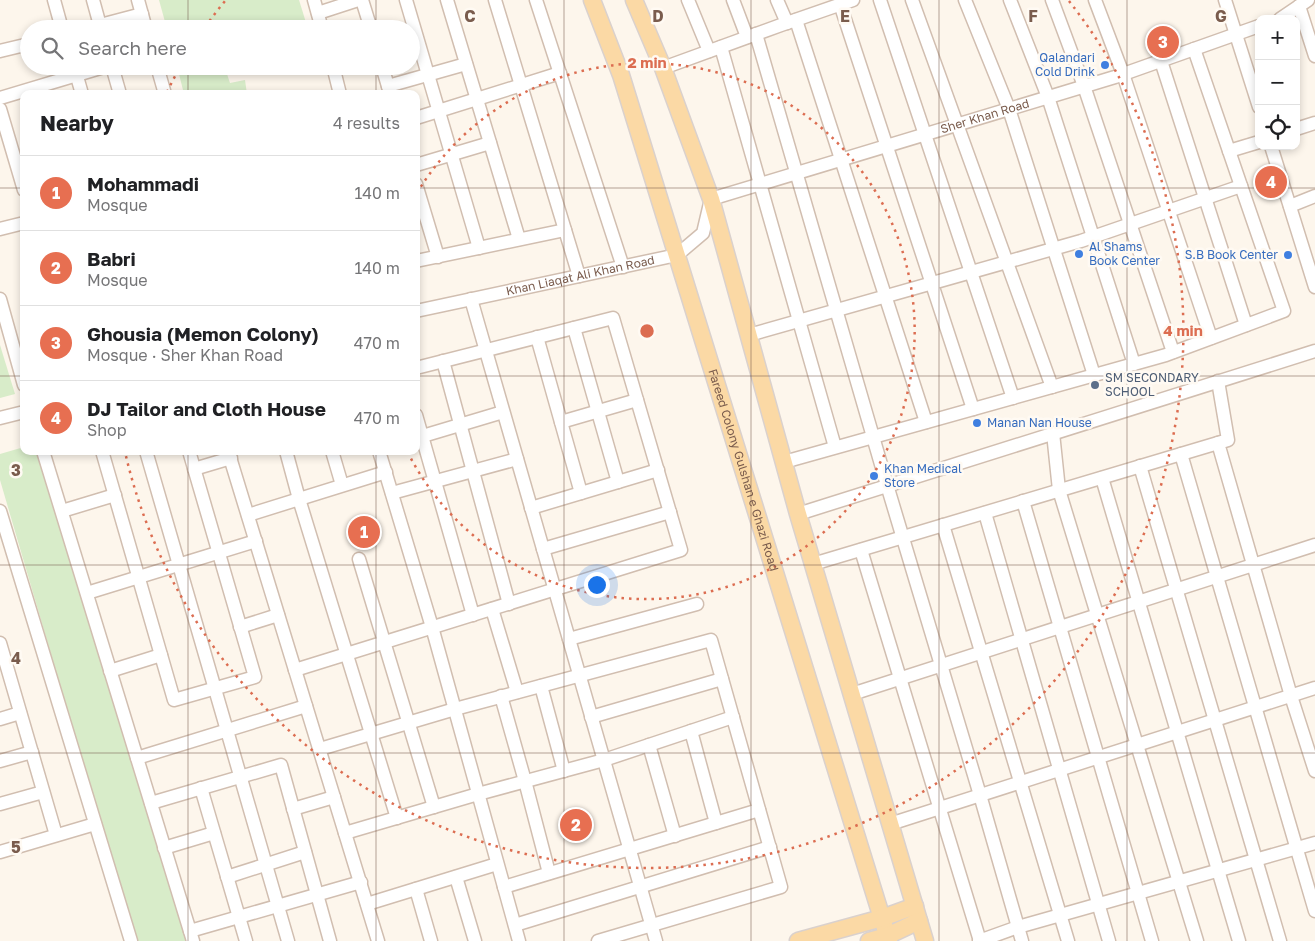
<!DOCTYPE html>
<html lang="en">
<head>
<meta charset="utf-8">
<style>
	body { margin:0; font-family:"Golos Text",sans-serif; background:#f6f6f6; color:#202124 }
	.controls { position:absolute; right:15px; top:15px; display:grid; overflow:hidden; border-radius:10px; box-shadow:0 2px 8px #0003 }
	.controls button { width:45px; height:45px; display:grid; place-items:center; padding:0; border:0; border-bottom:1px solid #e0e0e0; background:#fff; color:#202124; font:25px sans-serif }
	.you { position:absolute; left:596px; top:584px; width:18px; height:18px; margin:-12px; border:4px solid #fff; border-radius:50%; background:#1a73e8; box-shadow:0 0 0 8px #1a73e833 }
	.badge { display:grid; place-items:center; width:32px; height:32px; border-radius:50%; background:#e76f51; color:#fff; font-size:16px; font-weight:700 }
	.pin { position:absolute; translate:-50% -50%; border:2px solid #fff; box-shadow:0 1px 5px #0006 }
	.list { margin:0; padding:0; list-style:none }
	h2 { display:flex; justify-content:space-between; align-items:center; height:65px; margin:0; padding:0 20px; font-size:21px }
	h2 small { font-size:16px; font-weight:400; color:#757577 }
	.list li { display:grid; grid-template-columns:32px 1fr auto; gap:15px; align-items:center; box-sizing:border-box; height:75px; padding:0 20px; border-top:1px solid #e0e0e0 }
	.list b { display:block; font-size:19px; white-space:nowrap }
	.list p { margin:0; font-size:16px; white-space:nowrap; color:#757577 }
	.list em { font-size:16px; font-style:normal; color:#757577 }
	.icon { flex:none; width:28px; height:28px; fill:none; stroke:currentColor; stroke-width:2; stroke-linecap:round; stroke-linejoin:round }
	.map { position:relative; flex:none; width:1315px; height:941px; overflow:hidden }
	.search { position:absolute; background:#fff; box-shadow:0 2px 8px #0003; left:20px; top:20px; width:400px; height:55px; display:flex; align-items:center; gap:12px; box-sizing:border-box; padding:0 18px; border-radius:28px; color:#757577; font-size:19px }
	.panel { position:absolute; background:#fff; box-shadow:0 2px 8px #0003; left:20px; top:90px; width:400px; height:365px; border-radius:10px }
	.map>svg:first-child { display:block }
</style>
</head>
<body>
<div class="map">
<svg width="1315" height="941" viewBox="0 0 1315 941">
	<rect width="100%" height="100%" fill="#fdf6ec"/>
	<!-- green -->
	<g fill="#d8ecc9">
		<path d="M 159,0 L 299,0 L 308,29 L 167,29 Z"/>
		<path d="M 177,66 L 242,66 L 226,71 L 230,83 L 245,80 L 247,94 L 184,94 Z"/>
		<path d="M 0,345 L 15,394 L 0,398 Z"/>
		<path d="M 24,447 L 24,451 L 44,451 L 190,941 L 135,941 L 0,480 L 0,454 Z"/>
	</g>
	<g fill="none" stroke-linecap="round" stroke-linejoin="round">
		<!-- minor casing -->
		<g stroke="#d1beb0" stroke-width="15">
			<g id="minor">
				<path d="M 54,0 L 62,29"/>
				<path d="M 93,0 L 101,29"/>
				<path d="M 138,0 L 146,29"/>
				<path d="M 314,0 L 322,29"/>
				<path d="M 362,0 L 371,29"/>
				<path d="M 406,0 L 479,248"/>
				<path d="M 447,0 L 519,239"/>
				<path d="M 495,0 L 579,276"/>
				<path d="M 536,0 L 623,267"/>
				<path d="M 688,0 L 709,51"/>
				<path d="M 733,0 L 747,37"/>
				<path d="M 777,0 L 787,23"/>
				<path d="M 880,0 L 1013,398"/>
				<path d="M 912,0 L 1052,387"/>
				<path d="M 965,0 L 1009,109 L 1094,375"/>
				<path d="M 1010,0 L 1048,97 L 1134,364"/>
				<path d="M 1052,0 L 1084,86 L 1173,352"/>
				<path d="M 1095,0 L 1123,74 L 1211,338"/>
				<path d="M 1225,0 L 1259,107"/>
				<path d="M 840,4 L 973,409"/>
				<path d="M 1299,6 L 1315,56"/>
				<path d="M 318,13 L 358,0"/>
				<path d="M 1280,19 L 1308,0"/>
				<path d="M 796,20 L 926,422"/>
				<path d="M 85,29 L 142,14"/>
				<path d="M 756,34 L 887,485 L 980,795 L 1022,941"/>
				<path d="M 721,47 L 835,447"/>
				<path d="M 0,51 L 29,44"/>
				<path d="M 1161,61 L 1246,325"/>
				<path d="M 74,66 L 82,94"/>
				<path d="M 112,66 L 120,94"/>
				<path d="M 157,66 L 165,94"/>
				<path d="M 333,66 L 340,94"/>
				<path d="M 382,66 L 390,93"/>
				<path d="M 663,68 L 781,25 L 853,0"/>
				<path d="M 388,86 L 466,64"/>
				<path d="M 0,98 L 107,66"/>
				<path d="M 0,109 L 24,190"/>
				<path d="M 416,118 L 560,73"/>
				<path d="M 1296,129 L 1315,123"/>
				<path d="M 1271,146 L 1315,287"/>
				<path d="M 1229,151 L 1259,142"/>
				<path d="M 416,165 L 490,143"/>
				<path d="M 416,184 L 438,257"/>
				<path d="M 1290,206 L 1315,196"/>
				<path d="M 0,229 L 24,223"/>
				<path d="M 416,261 L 565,230"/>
				<path d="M 0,299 L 24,385"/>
				<path d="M 471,299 L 656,941"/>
				<path id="s1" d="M 416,311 L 677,255 L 703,233 L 711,199 L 1115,77 L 1259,26"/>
				<path d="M 574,328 L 618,482"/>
				<path d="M 749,335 L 1081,241 L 1241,186"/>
				<path d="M 537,337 L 581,493"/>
				<path d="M 443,361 L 509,604"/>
				<path d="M 1218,381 L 1228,440 L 1218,443 L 1291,696 L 1315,771"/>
				<path d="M 416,415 L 473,615"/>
				<path d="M 0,418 L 24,412"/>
				<path d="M 561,422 L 637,400"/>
				<path d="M 1053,433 L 1059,490 L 1197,941"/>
				<path d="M 416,438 L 503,412"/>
				<path d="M 43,451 L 193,941"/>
				<path d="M 102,451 L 174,700 L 255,677 L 189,451"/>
				<path d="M 146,451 L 288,941"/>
				<path d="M 228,451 L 378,941"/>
				<path d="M 286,451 L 299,499 L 397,818"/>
				<path d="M 332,451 L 342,485"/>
				<path d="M 379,451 L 432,627 L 519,941"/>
				<path d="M 1181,454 L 1315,911"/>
				<path d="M 784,462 L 1166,355 L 1284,311 L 1194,49"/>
				<path d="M 1140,466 L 1280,941"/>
				<path d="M 194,469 L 231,458"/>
				<path d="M 1102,478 L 1239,941"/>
				<path d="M 392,493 L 517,459"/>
				<path d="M 1023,501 L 1152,941"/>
				<path d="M 531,508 L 658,470"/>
				<path d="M 0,511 L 131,941"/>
				<path d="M 62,511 L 115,495"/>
				<path d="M 985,513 L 1109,941"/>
				<path d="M 798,514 L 1315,351"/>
				<path d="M 248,515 L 386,472"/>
				<path d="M 943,525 L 1068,941"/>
				<path d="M 543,549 L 670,512"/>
				<path d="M 861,550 L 980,941"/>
				<path d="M 359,559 L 434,807"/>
				<path d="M 813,564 L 1218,443"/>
				<path d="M 87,593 L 256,541"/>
				<path d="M 492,609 L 517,692"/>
				<path d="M 240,627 L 278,615"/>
				<path d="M 569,639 L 697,604"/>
				<path d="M 0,643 L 56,835"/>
				<path d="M 295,670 L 681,550 L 613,318 L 416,368"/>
				<path d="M 110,671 L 161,655"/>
				<path d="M 541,686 L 564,771"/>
				<path d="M 852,694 L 1315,545"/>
				<path d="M 501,696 L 525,781 L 549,873"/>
				<path d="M 591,717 L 722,679"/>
				<path d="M 0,719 L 20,713"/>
				<path d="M 691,731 L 716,823"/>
				<path d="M 649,745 L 675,836"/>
				<path d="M 320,749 L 455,709 L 711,640 L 781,887 L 598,941"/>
				<path d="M 137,758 L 306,706"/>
				<path d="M 0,761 L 32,752"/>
				<path d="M 201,788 L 246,941"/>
				<path d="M 151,803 L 281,765 L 330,941"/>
				<path d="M 0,804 L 43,792"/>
				<path d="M 293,809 L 334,797"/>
				<path d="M 890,824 L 1315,688"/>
				<path d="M 345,833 L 478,794 L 604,760 L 733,717"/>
				<path d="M 164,848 L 214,833"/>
				<path d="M 0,852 L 95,824"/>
				<path d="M 227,877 L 305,852"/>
				<path d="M 456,877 L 475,941"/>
				<path d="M 504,887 L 759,810"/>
				<path d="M 416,889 L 431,941"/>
				<path d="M 367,904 L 497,864"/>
				<path d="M 515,925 L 770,847"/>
				<path d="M 190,931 L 361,882"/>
				<path d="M 979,941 L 1018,927 L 1315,843"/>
			</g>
		</g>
		<!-- major casing -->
		<g stroke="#dad1cd" stroke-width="19">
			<g id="major">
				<path id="s2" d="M 592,0 L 621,75 L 889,941"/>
				<path d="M 634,0 L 663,68 L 711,199 L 798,514 L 925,941"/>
				<path d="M 798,941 L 882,918 L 915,906"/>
				<path d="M 869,941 L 887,936 L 919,921"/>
			</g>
		</g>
		<!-- minor -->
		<use href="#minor" stroke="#fff" stroke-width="12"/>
		<!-- major -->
		<use href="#major" stroke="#fbd9a5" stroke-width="16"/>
	</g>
	<!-- grid -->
	<path fill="none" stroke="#7a5c4d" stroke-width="1" stroke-opacity="0.55" d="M 188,0 L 188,29M 376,0 L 376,29M 564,0 L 564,941M 751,0 L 751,941M 939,0 L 939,941M 1127,0 L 1127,941M 188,66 L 188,94M 376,66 L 376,94M 0,188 L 24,188M 416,188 L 1315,188M 0,376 L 24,376M 416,376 L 1315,376M 188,451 L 188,941M 376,451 L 376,941M 0,565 L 1315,565M 0,753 L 1315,753"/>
	<!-- distance rings -->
	<g fill="none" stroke="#dc6d51" stroke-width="2.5" stroke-dasharray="2.5 5">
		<path d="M417 193A268 268 0 1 1 408 453"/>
		<path d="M167 92A536 536 0 0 1 180 67M205 27A536 536 0 0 1 225 1M1069 1A536 536 0 1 1 125 452"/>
	</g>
	<!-- markers -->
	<g fill="#3f7fe0" stroke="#fffaf3" stroke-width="2">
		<circle cx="1105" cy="65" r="5"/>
		<circle cx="1079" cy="254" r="5"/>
		<circle cx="1288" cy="255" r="5"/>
		<circle cx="977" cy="423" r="5"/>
		<circle cx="874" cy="476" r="5"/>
	</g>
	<circle fill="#5c6f8a" stroke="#fffaf3" stroke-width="2" cx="1095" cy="385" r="5"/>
	<g text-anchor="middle" stroke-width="5" stroke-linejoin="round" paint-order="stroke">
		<!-- shop labels -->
		<g font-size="12" fill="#366cbe" stroke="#fffaf3" text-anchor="start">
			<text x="1095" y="62" text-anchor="end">Qalandari<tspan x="1095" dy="14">Cold Drink</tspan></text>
			<text x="1089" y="251">Al Shams<tspan x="1089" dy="14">Book Center</tspan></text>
			<text x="1278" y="259" text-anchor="end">S.B Book Center</text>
			<text x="987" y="427">Manan Nan House</text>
			<text x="884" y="473">Khan Medical<tspan x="884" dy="14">Store</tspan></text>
		</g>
		<!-- street labels -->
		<g font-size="12" fill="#7a5c4d" stroke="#fffaf3">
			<text dy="4" stroke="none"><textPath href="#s1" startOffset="622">Sher Khan Road</textPath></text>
			<text dy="4" stroke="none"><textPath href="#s1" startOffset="168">Khan Liaqat Ali Khan Road</textPath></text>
			<text dy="4" stroke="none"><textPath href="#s2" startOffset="494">Fareed Colony Gulshan e Ghazi Road</textPath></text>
		</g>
		<!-- service labels -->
		<g font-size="12" fill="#4e5e75" stroke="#fffaf3" text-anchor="start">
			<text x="1105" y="382">SM SECONDARY<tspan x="1105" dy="14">SCHOOL</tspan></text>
		</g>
	</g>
	<g font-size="16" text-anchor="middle" font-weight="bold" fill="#7a5c4d" stroke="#fffaf3" stroke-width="5" stroke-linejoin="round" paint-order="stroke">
		<text x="470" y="22">C</text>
		<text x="658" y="22">D</text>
		<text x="845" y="22">E</text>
		<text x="1033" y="22">F</text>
		<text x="1221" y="22">G</text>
		<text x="16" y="476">3</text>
		<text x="16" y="664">4</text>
		<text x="16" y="853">5</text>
	</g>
	<circle cx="647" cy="331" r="8" fill="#dc6d51" stroke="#fffaf3" stroke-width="2.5"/>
	<g font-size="15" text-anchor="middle" font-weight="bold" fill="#dc6d51" stroke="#fffaf3" stroke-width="5" stroke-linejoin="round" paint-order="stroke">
		<text x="647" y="68">2 min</text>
		<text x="1183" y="336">4 min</text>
	</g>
</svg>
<div class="controls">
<button>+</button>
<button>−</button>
<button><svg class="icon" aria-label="locate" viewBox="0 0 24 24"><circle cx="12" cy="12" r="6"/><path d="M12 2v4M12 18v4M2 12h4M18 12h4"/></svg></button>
</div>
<div class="you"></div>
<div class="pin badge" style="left:364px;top:532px">1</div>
<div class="pin badge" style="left:576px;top:825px">2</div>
<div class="pin badge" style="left:1163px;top:42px">3</div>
<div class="pin badge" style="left:1271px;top:182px">4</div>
<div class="search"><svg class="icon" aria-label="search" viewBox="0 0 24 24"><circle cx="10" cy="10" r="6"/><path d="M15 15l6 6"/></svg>Search here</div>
<section class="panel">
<h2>Nearby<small>4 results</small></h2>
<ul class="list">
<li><span class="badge">1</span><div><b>Mohammadi</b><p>Mosque</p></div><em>140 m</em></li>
<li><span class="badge">2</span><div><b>Babri</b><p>Mosque</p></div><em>140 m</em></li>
<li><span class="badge">3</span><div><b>Ghousia (Memon Colony)</b><p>Mosque · Sher Khan Road</p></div><em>470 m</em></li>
<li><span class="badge">4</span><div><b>DJ Tailor and Cloth House</b><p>Shop</p></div><em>470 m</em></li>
</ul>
</section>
</div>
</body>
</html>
